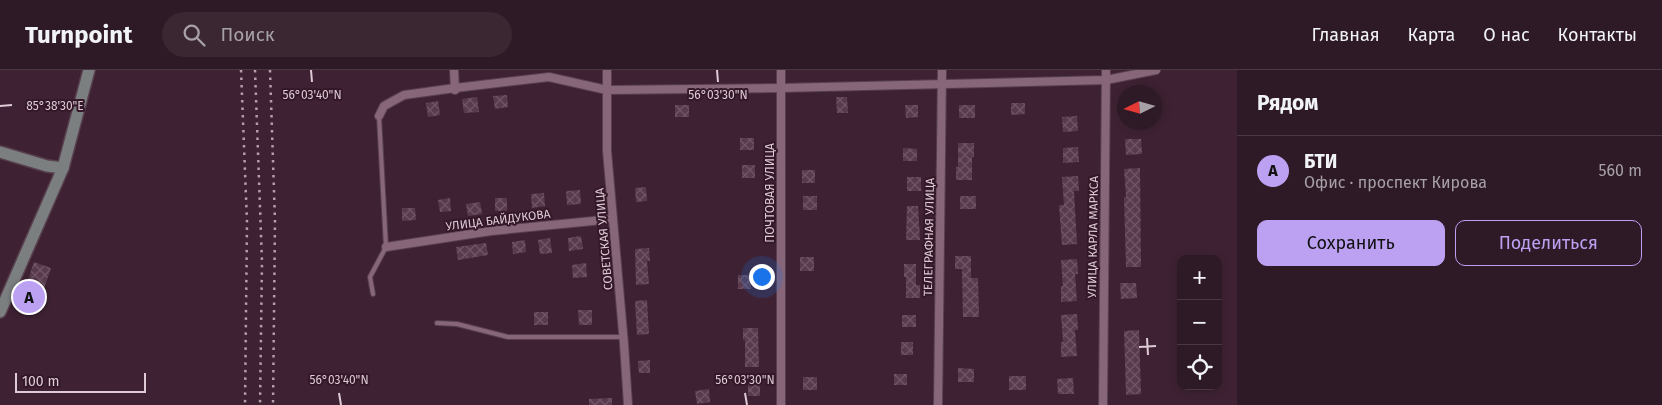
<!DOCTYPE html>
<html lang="ru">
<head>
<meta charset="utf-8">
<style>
	body { margin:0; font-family:"Fira Sans",sans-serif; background:#3a2732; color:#f1f3f6 }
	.controls { position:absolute; right:15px; bottom:15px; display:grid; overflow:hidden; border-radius:10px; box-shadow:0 2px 8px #0003 }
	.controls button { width:45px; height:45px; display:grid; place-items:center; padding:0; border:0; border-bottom:1px solid #493843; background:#2e1a26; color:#f1f3f6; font:25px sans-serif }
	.compass { position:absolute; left:1117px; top:15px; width:45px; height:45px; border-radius:50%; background:#2e1a26; box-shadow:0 2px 8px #0003; rotate:265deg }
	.scale { position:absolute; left:15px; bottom:12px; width:131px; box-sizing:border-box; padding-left:5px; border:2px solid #decbd6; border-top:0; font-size:14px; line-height:18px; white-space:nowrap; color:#decbd6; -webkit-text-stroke:4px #341829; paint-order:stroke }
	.you { position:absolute; left:761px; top:206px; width:18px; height:18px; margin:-12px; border:4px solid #fff; border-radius:50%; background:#1a73e8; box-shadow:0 0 0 8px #1a73e833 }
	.badge { display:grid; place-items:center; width:32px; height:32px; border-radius:50%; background:#bca0f2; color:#111; font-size:16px; font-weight:700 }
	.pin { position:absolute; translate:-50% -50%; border:2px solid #fff; box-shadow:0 1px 5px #0006 }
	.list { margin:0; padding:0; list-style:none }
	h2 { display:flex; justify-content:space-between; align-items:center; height:65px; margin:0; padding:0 20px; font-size:21px }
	h2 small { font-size:16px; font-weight:400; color:#a7a1a7 }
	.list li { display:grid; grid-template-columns:32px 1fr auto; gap:15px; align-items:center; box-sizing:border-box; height:70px; padding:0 20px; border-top:1px solid #493843 }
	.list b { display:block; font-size:19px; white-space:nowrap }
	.list p { margin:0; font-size:16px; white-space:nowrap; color:#a7a1a7 }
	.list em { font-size:16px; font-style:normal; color:#a7a1a7 }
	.actions { display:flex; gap:10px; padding:15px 20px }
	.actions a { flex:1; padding:11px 0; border:1px solid #bca0f2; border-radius:10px; text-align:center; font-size:18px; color:#bca0f2 }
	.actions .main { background:#bca0f2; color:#111 }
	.icon { flex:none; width:28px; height:28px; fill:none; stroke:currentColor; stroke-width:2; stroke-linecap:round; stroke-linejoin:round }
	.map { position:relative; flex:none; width:1237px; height:335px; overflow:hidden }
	header { display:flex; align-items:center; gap:30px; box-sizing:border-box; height:70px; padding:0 25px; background:#2e1a26; border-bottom:1px solid #493843 }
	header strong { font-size:24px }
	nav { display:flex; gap:28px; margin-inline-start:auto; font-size:18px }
	.search { width:350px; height:45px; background:#3a2732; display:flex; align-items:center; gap:12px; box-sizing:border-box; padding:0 18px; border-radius:28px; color:#a7a1a7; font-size:19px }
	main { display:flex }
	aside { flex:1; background:#2e1a26 }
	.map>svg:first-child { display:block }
</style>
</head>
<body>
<header>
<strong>Turnpoint</strong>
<div class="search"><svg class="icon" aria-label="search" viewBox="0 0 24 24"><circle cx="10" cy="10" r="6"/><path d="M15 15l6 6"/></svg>Поиск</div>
<nav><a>Главная</a><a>Карта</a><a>О нас</a><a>Контакты</a></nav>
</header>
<main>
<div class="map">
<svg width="1237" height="335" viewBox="0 0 1237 335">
	<defs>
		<pattern id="building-cross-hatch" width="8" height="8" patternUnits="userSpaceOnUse" patternTransform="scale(1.25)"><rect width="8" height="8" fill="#593b4d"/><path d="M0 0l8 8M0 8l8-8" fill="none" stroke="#705666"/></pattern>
	</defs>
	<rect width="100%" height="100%" fill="#3e2233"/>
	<!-- building -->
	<g fill="url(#building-cross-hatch)">
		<path d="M 507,25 L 508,37 L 495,39 L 493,26 Z"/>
		<path d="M 477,27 L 479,42 L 464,43 L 462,29 Z"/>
		<path d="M 836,27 L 847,27 L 848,43 L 837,43 Z"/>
		<path d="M 438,31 L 440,45 L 428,47 L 426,33 Z"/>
		<path d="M 1011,33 L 1025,33 L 1025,44 L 1011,45 Z"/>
		<rect x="675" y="35" width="14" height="12"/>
		<path d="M 905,35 L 918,35 L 918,47 L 906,48 Z"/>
		<rect x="959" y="35" width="16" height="13"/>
		<path d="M 1077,46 L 1078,61 L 1063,62 L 1062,47 Z"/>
		<rect x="740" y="68" width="14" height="12"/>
		<path d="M 1125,69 L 1141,69 L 1142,84 L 1126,85 Z"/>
		<path d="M 958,73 L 974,73 L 974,87 L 972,87 L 972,110 L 956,110 L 956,97 L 958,97 Z"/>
		<path d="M 1078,77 L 1079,92 L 1063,93 L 1063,78 Z"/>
		<path d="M 903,78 L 917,79 L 917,91 L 903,91 Z"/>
		<rect x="742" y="95" width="13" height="13"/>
		<path d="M 1140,98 L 1141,197 L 1126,197 L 1124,127 L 1126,127 L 1124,99 Z"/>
		<rect x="802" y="100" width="13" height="13"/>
		<path d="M 1078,106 L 1079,121 L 1074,121 L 1077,174 L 1062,175 L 1059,135 L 1064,135 L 1062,107 Z"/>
		<rect x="907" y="107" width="14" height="14"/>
		<path d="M 646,117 L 647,131 L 636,132 L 635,118 Z"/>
		<path d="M 580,120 L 581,134 L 567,135 L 566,121 Z"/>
		<path d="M 544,123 L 545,136 L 532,138 L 531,124 Z"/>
		<rect x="803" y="126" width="14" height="14"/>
		<rect x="960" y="126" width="16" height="13"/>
		<path d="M 450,128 L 451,141 L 440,142 L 438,130 Z"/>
		<rect x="495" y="128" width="12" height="13"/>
		<path d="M 480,132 L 482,144 L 468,146 L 466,134 Z"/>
		<path d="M 907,136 L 918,136 L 920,170 L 906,170 Z"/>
		<path d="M 402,138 L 415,138 L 416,150 L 402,151 Z"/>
		<path d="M 581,166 L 583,179 L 569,181 L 568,168 Z"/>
		<path d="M 550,168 L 552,183 L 540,184 L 538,170 Z"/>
		<path d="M 525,170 L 526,182 L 513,184 L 512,172 Z"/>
		<path d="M 486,173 L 488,185 L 458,190 L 456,177 Z"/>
		<path d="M 649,178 L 650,191 L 647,191 L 649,214 L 636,215 L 635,179 Z"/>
		<path d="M 955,186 L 971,186 L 971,208 L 978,208 L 979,247 L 963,247 L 962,199 L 955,199 Z"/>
		<rect x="800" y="187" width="14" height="14"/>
		<path d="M 1077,189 L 1078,204 L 1075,204 L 1077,231 L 1061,232 L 1061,216 L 1063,216 L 1061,190 Z"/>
		<path d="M 34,192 L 51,198 L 36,242 L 19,237 Z"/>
		<path d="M 586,193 L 587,207 L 573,208 L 572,195 Z"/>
		<path d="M 904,194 L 916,194 L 916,215 L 920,215 L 920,228 L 906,228 L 906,207 L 904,207 Z"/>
		<rect x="738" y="205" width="13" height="14"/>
		<path d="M 1120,213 L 1136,213 L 1137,228 L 1121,229 Z"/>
		<path d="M 647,230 L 649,264 L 637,265 L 635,231 Z"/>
		<path d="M 578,240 L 592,240 L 592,255 L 579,255 Z"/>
		<rect x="534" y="242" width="14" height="13"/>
		<path d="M 1077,244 L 1078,260 L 1075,260 L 1077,286 L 1061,287 L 1061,272 L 1063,272 L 1061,245 Z"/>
		<rect x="902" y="245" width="14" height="12"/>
		<path d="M 743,258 L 758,258 L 759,297 L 745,297 L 745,270 L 743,270 Z"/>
		<path d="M 1139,260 L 1141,324 L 1126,325 L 1124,261 Z"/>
		<rect x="901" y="272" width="12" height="13"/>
		<path d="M 650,290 L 650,303 L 639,303 L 638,291 Z"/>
		<path d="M 958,298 L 974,299 L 974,312 L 958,312 Z"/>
		<rect x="894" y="304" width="13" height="11"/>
		<rect x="1009" y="306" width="17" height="14"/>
		<rect x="803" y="307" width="14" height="13"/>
		<path d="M 1073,308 L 1074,324 L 1058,324 L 1057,309 Z"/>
		<rect x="748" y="313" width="12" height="13"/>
		<path d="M 709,319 L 710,332 L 697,334 L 695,321 Z"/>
		<path d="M 612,328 L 612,335 L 589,335 L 589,329 Z"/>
	</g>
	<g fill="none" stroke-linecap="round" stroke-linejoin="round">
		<!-- lane casing -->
		<g stroke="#58404f" stroke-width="6">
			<g id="lane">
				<path d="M 373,224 L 370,207 L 386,177 L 379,46"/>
				<path d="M 437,253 L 457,254 L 508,267 L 624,267"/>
			</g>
		</g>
		<!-- street casing -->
		<g stroke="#58404f" stroke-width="10">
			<g id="street">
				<path d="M 454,0 L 455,20"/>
				<path d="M 607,0 L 607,81 L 624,274 L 628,335"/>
				<path d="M 781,0 L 781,335"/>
				<path d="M 379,46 L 384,36 L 404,25 L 455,18 L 549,7 L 607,20 L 781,18 L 1106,10 L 1156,0"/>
				<path d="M 386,177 L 491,161 L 613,149"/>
				<path d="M 938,335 L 942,0"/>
				<path d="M 1103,335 L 1106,0"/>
			</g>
		</g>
		<!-- secondary casing -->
		<g stroke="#58404f" stroke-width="14">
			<g id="secondary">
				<path d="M 0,82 L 47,96 L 63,98"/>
				<path d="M 0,242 L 63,98 L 89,0"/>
			</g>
		</g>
		<!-- lane -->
		<use href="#lane" stroke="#886679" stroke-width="4"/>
		<!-- street -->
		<use href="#street" stroke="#886679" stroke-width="8"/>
		<!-- secondary -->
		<use href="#secondary" stroke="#7c7f80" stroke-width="11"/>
		<!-- rail -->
		<g stroke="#b49fab" stroke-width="2.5" stroke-dasharray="2.5 5" stroke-linecap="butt">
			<path d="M 241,0 L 247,152 L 245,335"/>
			<path d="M 255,0 L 262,192 L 260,335"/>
			<path d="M 270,0 L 275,151 L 273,335"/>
		</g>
	</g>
	<!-- ticks -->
	<path fill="none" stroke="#decbd6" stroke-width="2" d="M 311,0 L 312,12M 717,0 L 718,12M 0,36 L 12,35M 1147,268 L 1148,285M 1139,277 L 1156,276M 339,323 L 341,335M 745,323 L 747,335"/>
	<g text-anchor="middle" stroke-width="4" stroke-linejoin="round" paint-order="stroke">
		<!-- street labels -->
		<g font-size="12" fill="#decbd6" stroke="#341829">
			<text transform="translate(770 123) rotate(-90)" y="4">ПОЧТОВАЯ УЛИЦА</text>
			<text transform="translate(498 150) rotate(-7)" y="4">УЛИЦА БАЙДУКОВА</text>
			<text transform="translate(929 167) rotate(-89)" y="4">ТЕЛЕГРАФНАЯ УЛИЦА</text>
			<text transform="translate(1093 167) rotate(-89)" y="4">УЛИЦА КАРЛА МАРКСА</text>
			<text transform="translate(604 169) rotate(-95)" y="4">СОВЕТСКАЯ УЛИЦА</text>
		</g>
	</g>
	<g font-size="12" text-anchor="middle" fill="#decbd6" stroke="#341829" stroke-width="4" stroke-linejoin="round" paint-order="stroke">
		<text x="312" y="29">56°03'40"N</text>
		<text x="718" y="29">56°03'30"N</text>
		<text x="55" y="40">85°38'30"E</text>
		<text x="339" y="314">56°03'40"N</text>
		<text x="745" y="314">56°03'30"N</text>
	</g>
</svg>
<div class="controls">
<button>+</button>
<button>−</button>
<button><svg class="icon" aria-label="locate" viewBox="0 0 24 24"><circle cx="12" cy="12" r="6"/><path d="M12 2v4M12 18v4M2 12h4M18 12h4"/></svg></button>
</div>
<svg class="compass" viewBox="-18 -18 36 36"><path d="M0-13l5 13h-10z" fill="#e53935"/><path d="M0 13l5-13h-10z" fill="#a7a1a7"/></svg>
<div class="scale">100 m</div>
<div class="you"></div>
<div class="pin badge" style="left:29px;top:227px">A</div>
</div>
<aside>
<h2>Рядом<small></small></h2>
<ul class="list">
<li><span class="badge">A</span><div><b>БТИ</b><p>Офис · проспект Кирова</p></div><em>560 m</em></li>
</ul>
<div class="actions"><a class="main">Сохранить</a><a>Поделиться</a></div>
</aside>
</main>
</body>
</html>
